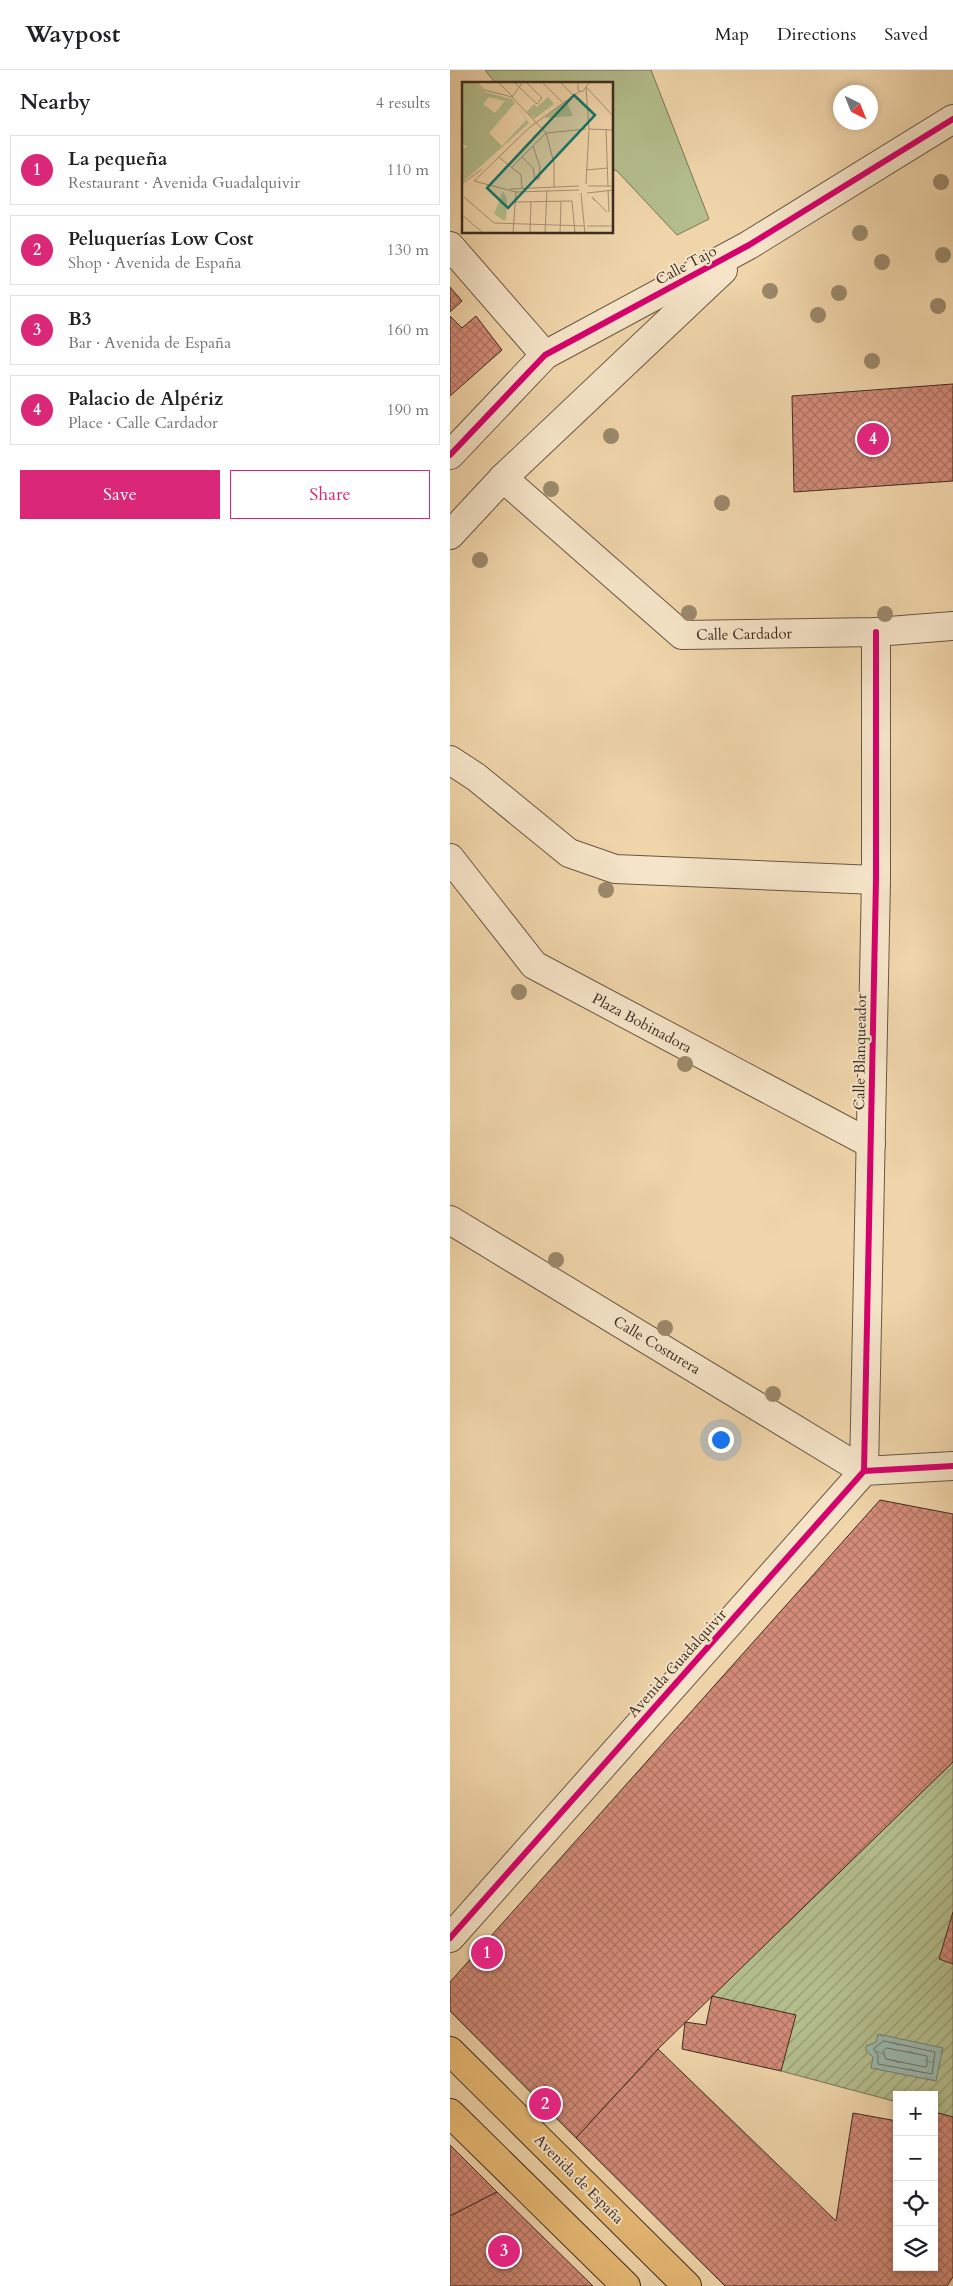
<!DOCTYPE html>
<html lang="en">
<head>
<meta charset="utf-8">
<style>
	body { margin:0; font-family:Cardo,serif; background:#f6f6f6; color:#202124 }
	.controls { position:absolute; right:15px; bottom:15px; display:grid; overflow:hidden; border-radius:0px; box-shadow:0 2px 8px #0003 }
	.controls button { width:45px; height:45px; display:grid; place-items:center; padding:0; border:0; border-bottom:1px solid #e0e0e0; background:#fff; color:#202124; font:25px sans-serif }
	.compass { position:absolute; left:383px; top:15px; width:45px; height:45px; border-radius:50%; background:#fff; box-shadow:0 2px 8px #0003; rotate:137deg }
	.you { position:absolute; left:270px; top:1369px; width:18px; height:18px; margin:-12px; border:4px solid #fff; border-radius:50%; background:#1a73e8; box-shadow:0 0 0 8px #1a73e833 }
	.badge { display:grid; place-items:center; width:32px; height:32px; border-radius:50%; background:#db2777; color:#fff; font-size:16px; font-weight:700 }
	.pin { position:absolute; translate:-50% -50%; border:2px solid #fff; box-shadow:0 1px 5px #0006 }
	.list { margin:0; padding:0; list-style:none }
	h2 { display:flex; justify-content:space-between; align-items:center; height:65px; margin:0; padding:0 20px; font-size:21px }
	h2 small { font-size:16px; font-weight:400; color:#757577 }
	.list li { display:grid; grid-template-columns:32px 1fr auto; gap:15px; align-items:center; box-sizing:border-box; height:70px; margin:0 10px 10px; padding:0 10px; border:1px solid #e0e0e0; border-radius:0px }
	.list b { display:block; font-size:19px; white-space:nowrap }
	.list p { margin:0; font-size:16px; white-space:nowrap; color:#757577 }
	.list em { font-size:16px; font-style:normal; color:#757577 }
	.actions { display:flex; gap:10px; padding:15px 20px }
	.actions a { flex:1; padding:11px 0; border:1px solid #db2777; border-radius:0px; text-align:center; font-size:18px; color:#db2777 }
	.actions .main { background:#db2777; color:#fff }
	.icon { flex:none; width:28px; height:28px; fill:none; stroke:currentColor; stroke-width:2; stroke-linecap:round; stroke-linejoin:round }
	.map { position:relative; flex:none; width:503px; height:2216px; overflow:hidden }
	header { display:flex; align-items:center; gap:30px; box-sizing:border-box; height:70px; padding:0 25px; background:#fff; border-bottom:1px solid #e0e0e0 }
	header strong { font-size:24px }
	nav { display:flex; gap:28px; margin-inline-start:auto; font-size:18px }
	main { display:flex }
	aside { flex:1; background:#fff }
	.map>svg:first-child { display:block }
</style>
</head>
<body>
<header>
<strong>Waypost</strong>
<nav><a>Map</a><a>Directions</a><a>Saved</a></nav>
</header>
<main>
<aside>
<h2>Nearby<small>4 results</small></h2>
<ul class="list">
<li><span class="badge">1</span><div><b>La pequeña</b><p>Restaurant · Avenida Guadalquivir</p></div><em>110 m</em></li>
<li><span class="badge">2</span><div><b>Peluquerías Low Cost</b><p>Shop · Avenida de España</p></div><em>130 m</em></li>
<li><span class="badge">3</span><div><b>B3</b><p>Bar · Avenida de España</p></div><em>160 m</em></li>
<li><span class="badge">4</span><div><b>Palacio de Alpériz</b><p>Place · Calle Cardador</p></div><em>190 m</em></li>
</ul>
<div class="actions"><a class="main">Save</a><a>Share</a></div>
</aside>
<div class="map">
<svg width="503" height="2216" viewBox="0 0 503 2216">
	<defs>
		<pattern id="garden-furrows" width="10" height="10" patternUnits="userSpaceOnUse" patternTransform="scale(1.25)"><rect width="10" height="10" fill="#b4be8d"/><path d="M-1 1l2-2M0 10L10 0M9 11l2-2" fill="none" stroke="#949b73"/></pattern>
		<pattern id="water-ripples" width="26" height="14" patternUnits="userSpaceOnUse" patternTransform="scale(1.25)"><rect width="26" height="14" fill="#9ab8ad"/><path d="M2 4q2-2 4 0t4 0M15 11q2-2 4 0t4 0" fill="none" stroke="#7f968c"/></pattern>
		<pattern id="building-cross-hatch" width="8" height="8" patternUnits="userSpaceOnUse" patternTransform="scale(1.25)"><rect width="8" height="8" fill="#d48b79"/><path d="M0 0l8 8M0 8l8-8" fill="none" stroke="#ad7263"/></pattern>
	</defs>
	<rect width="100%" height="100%" fill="#f0d5aa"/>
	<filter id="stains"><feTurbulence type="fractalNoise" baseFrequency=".004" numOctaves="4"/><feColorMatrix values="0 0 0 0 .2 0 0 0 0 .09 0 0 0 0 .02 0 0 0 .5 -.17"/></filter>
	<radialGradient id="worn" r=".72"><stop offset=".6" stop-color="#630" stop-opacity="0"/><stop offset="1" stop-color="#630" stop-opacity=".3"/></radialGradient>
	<!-- park -->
	<path fill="#b4be8d" stroke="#787558" d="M 35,0 L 201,0 L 259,149 L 227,165 L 167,101 L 163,99 L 162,14 L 46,14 Z"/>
	<!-- garden -->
	<path fill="url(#garden-furrows)" stroke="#787558" d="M 503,1692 L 503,2047 L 484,2042 L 484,2025 L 447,2025 L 447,2032 L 331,2001 L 262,1926 Z"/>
	<!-- water -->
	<path fill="url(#water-ripples)" stroke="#758075" d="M 428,1964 L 493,1978 L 486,2011 L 421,1998 L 423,1987 L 416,1981 L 416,1976 L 426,1972 Z"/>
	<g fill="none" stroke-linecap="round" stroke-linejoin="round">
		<!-- shore -->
		<g stroke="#6c7268" stroke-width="1">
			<path d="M 434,1971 L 485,1982 L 482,2004 L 428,1994 L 428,1985 L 424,1979 Z"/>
			<path d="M 437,1978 L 477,1986 L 477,1996 L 475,1997 L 436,1989 L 433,1982 Z"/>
		</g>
	</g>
	<!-- building -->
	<g fill="url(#building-cross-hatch)" stroke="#3d2c22">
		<path d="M 0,217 L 12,231 L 0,242 Z"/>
		<path d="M 0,246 L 12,258 L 26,246 L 52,280 L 0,326 Z"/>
		<path d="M 503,314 L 503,411 L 344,422 L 342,326 Z"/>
		<path d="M 430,1430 L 503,1444 L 503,1692 L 208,1979 L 126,2068 L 0,1941 L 0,1912 Z"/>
		<path d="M 503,1842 L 503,1894 L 489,1889 Z"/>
		<path d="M 262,1926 L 346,1945 L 331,2001 L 232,1979 L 235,1952 L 256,1955 Z"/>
		<path d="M 208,1979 L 386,2151 L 403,2043 L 447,2051 L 447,2197 L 484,2197 L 484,2042 L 503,2047 L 503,2207 L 497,2216 L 275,2216 L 126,2068 Z"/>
		<path d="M 0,2075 L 47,2122 L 0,2146 Z"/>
		<path d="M 47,2122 L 143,2216 L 0,2216 L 0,2146 Z"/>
	</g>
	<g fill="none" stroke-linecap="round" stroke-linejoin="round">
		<!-- street casing -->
		<g stroke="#6a5644" stroke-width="30">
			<g id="street">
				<path d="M 0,176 L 95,285"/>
				<path d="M 0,385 L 95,285 L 299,175 L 503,49"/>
				<path d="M 53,408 L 232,565 L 426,562 L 503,556"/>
				<path d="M 0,465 L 53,408 L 273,200"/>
				<path d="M 0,690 L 26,707 L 119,783 L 165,799 L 426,810"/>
				<path d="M 0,788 L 84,895 L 421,1074"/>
				<path d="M 0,1150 L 414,1401"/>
				<path d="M 414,1401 L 426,810 L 426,562"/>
				<path d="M 0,1868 L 414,1401 L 503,1396"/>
			</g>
		</g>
		<!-- primary casing -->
		<g stroke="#3d2c22" stroke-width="30">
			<g id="primary">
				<path d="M 0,1981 L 237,2216"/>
				<path d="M 0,2043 L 176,2216"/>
			</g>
		</g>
		<!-- street -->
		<use href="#street" stroke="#f5e4c8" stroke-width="28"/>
		<!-- primary -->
		<use href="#primary" stroke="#e8ba75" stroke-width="28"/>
		<!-- cycleway casing -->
		<g stroke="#f5e4c8" stroke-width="9">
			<g id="cycleway">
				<path d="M 0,385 L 95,285 L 299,175 L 503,49"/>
				<path d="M 414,1401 L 426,810 L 426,562"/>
				<path d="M 0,1868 L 414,1401 L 503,1396"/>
			</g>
		</g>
		<!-- cycleway -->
		<use href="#cycleway" stroke="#d6006c" stroke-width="6"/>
	</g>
	<!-- trees -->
	<g fill="#9b886b">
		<circle cx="491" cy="112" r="8"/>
		<circle cx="410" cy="163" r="8"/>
		<circle cx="493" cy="185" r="8"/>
		<circle cx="432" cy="192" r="8"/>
		<circle cx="320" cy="221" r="8"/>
		<circle cx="389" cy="223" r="8"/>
		<circle cx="488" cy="236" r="8"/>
		<circle cx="368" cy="245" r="8"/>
		<circle cx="422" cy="291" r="8"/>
		<circle cx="161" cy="366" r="8"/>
		<circle cx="101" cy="419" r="8"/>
		<circle cx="272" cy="433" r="8"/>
		<circle cx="30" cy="490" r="8"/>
		<circle cx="239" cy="543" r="8"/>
		<circle cx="435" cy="544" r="8"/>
		<circle cx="156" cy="820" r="8"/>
		<circle cx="69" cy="922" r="8"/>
		<circle cx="235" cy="994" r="8"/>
		<circle cx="106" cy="1190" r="8"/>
		<circle cx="215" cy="1258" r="8"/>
		<circle cx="323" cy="1324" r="8"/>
	</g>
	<g text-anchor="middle" stroke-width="4" stroke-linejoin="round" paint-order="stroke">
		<!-- street labels -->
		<g font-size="15" fill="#3d2c22" stroke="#f5e4c8">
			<text transform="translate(236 195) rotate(-28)" y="5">Calle Tajo</text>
			<text transform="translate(294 564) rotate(-1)" y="5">Calle Cardador</text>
			<text transform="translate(192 953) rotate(28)" y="5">Plaza Bobinadora</text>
			<text transform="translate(410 982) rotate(-89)" y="5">Calle Blanqueador</text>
			<text transform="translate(207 1275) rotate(31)" y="5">Calle Costurera</text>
			<text transform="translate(227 1593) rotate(-48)" y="5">Avenida Guadalquivir</text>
			<text transform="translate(129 2109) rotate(45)" y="5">Avenida de España</text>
		</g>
	</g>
	<!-- overview -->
	<g transform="translate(12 12)">
		<rect width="151" height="151" fill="#f0d5aa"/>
		<path d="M 0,0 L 12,0 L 24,10 L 50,17 L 67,41 L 0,101 L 0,67 L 5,65 L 0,61 ZM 27,15 L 43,19 L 33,31 L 21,22 ZM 53,21 L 65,37 L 40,64 L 27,51 ZM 86,15 L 92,22 L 72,37 L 65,30 L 72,22 L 75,25 ZM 41,109 L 45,117 L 44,138 L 41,138 L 32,132 Z" fill="#b4be8d" fill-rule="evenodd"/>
		<path d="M 104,18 L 111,34 L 84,36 L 83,35 Z" fill="#b4be8d"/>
		<path fill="none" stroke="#a89174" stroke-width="1" d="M 14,0 L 23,8 L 50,15 L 84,51 L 124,47M 36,0 L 50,14M 52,0 L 75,22 L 80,16 L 64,0M 80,0 L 100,20M 98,0 L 110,12M 116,2 L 116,8 L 120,10 L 128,0M 124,5 L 152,35M 50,15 L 61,0M 127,47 L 152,48M 144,47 L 146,105M 84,51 L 92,81 L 92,105M 37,75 L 59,93 L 60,107M 60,75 L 71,86 L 73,97 L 77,97 L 78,85 L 71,64M 50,85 L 84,51M 124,88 L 146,86M 0,102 L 20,87M 124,102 L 127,47 L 124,6M 126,104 L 152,104M 48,107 L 117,104M 117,108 L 54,110 L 12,99 L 68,45 L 118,9M 146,108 L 147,130M 119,111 L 123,151M 125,111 L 152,108M 2,115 L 32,141 L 123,144M 133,119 L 130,115 L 145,130M 53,120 L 110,119 L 113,151M 0,133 L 21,151M 125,144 L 152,144M 51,151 L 54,110M 68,151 L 69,120M 83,151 L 85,108M 98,151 L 99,120"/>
		<path fill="#0f766e" fill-opacity="0.15" stroke="#0f766e" stroke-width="2.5" d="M 112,13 L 133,33 L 46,126 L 25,106 Z"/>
		<rect width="151" height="151" fill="none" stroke="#3d2c22" stroke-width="2.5"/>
	</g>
	<rect width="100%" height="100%" filter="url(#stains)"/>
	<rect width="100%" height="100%" fill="url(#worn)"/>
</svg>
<div class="controls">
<button>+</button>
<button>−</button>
<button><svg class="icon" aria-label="locate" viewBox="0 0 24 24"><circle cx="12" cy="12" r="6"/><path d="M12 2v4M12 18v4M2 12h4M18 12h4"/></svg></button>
<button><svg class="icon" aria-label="layers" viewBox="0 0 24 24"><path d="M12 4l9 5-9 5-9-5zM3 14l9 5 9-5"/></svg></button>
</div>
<svg class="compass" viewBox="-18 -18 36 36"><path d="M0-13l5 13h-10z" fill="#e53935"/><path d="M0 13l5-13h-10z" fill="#757577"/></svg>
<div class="you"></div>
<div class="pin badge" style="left:37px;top:1883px">1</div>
<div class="pin badge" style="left:95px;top:2034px">2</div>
<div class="pin badge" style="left:54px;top:2181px">3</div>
<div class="pin badge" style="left:423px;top:369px">4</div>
</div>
</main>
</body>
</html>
